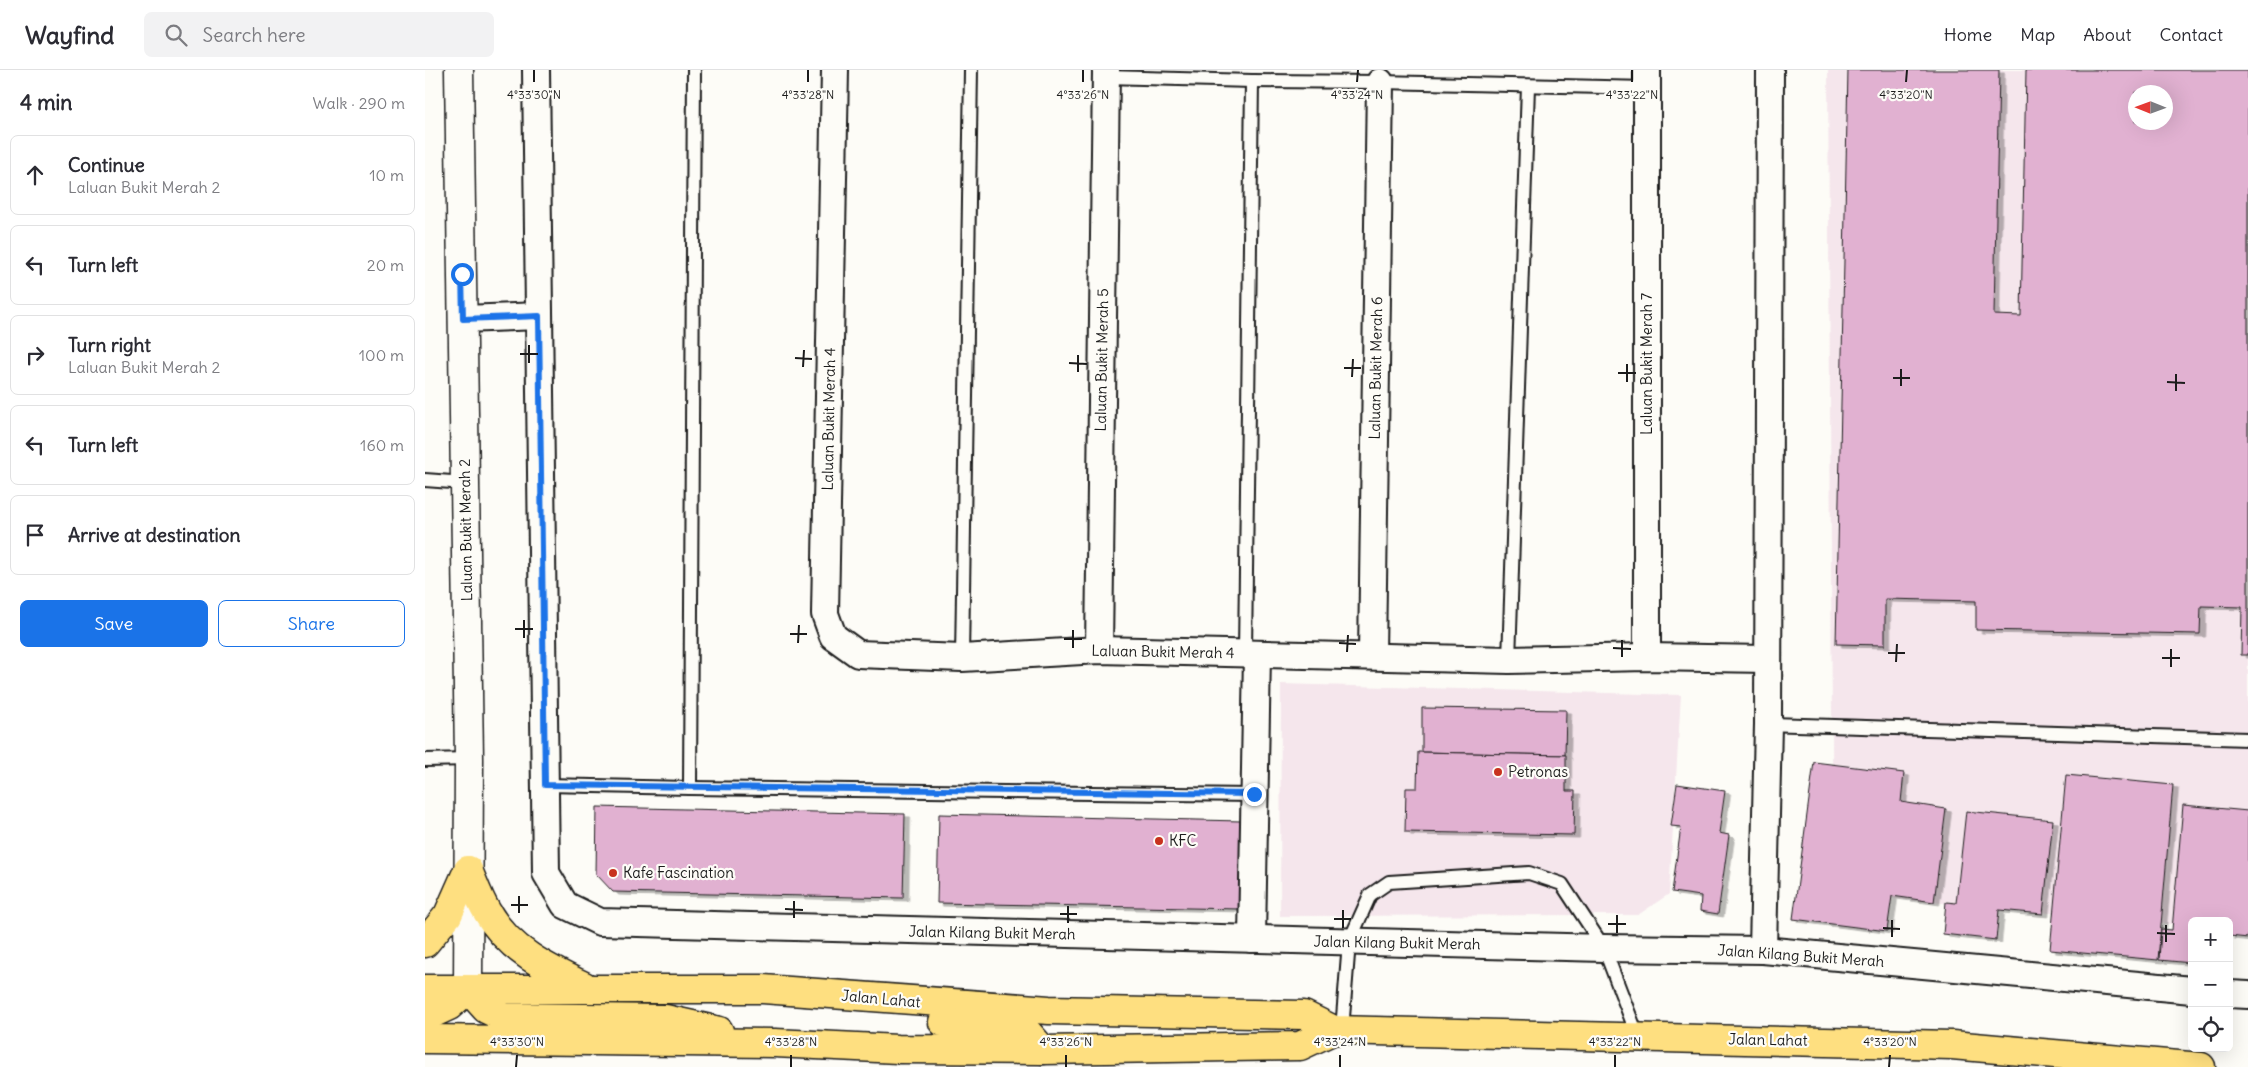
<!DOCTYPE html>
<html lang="en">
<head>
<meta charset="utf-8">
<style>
	body { margin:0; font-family:Delius,sans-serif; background:#f2f2f3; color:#2b2b33 }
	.controls { position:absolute; right:15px; bottom:15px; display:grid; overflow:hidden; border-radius:8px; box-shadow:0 5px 20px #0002 }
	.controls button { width:45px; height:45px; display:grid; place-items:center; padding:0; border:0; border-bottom:1px solid #e1e1e2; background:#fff; color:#2b2b33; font:25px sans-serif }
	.compass { position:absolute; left:1703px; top:15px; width:45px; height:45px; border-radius:50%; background:#fff; box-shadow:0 5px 20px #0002; rotate:271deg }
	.stop { position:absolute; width:15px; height:15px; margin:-11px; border:4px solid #1a73e8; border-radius:50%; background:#fff }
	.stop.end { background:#1a73e8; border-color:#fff; box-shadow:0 1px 5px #0008 }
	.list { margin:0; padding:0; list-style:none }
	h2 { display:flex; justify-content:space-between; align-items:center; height:65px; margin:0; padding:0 20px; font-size:21px }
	h2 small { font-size:16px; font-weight:400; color:#7c7c81 }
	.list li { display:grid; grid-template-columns:32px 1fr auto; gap:15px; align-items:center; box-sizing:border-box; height:80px; margin:0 10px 10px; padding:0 10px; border:1px solid #e1e1e2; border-radius:8px }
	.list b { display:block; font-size:19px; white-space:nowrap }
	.list p { margin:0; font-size:16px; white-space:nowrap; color:#7c7c81 }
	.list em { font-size:16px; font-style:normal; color:#7c7c81 }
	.actions { display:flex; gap:10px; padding:15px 20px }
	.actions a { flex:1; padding:11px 0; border:1px solid #1a73e8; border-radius:8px; text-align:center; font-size:18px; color:#1a73e8 }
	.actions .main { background:#1a73e8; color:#fff }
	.icon { flex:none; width:28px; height:28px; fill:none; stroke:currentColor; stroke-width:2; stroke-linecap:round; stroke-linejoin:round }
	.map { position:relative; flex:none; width:1823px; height:997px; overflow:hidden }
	header { display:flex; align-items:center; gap:30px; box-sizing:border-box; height:70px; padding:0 25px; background:#fff; border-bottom:1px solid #e1e1e2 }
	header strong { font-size:24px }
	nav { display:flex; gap:28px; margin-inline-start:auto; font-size:18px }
	.search { width:350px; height:45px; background:#f2f2f3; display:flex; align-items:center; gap:12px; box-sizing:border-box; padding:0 18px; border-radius:8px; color:#7c7c81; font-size:19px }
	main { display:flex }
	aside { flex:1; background:#fff }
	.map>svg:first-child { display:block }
</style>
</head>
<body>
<header>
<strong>Wayfind</strong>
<div class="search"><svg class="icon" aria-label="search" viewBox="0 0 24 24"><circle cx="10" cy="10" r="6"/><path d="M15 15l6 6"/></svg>Search here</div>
<nav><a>Home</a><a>Map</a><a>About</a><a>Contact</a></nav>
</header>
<main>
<aside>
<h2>4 min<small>Walk · 290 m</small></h2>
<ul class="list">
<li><svg class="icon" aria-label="ahead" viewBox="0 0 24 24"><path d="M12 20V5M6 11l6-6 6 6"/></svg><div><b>Continue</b><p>Laluan Bukit Merah 2</p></div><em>10 m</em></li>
<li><svg class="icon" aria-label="left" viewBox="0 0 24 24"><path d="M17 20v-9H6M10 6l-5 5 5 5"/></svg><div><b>Turn left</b></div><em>20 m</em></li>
<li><svg class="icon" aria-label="right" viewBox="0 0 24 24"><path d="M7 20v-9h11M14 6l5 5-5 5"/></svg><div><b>Turn right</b><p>Laluan Bukit Merah 2</p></div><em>100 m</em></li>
<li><svg class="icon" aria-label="left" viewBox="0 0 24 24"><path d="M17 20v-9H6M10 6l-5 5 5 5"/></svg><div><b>Turn left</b></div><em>160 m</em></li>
<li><svg class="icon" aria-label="arrive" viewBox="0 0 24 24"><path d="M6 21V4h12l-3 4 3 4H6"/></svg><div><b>Arrive at destination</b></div></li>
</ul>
<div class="actions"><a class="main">Save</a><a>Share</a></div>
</aside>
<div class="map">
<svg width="1823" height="997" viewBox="0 0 1823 997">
	<defs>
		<filter id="shadow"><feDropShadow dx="5.5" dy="3" stdDeviation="0" flood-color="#0004"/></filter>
	</defs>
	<rect width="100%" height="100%" fill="#fdfcf7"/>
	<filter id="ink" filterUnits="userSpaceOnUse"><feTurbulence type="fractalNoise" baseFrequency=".02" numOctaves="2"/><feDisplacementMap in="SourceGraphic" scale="10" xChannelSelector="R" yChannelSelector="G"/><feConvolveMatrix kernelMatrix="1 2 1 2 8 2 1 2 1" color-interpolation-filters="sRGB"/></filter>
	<g filter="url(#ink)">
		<!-- built -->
		<g fill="#f5e6ec" fill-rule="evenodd">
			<path d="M 1403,0 L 1823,0 L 1823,862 L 1804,851 L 1767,851 L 1767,856 L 1408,823 ZM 1710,22 L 1740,22 L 1740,52 L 1710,52 Z"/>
			<path d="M 856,614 L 1256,625 L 1244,824 L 1213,845 L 855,846 Z"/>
		</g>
		<!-- building -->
		<g fill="#e1b1d1" stroke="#1c1c1c" fill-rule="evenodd" filter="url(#shadow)">
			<path d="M 1423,0 L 1574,0 L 1569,245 L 1596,246 L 1601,0 L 1823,0 L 1823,585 L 1816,585 L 1817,537 L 1776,536 L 1775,564 L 1551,560 L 1551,531 L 1460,529 L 1460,575 L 1411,574 ZM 1710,22 L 1740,22 L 1740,52 L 1710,52 Z"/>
			<path d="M 997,638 L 1141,640 L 1140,685 L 997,682 Z"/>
			<path d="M 993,682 L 1141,685 L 1141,721 L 1150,721 L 1149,765 L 980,762 L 981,718 L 992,718 Z"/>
			<path d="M 1389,692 L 1479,703 L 1476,732 L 1521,739 L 1509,832 L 1467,826 L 1462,861 L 1368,849 Z"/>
			<path d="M 1641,705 L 1748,715 L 1733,890 L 1625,880 Z"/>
			<path d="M 1252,714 L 1300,721 L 1294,763 L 1304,765 L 1293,844 L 1275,841 L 1276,826 L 1247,822 L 1256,757 L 1246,756 Z"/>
			<path d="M 1758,735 L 1823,741 L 1823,868 L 1804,866 L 1804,851 L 1767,851 L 1767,893 L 1734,890 L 1736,859 L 1747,860 Z"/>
			<path d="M 172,737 L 480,744 L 478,828 L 188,822 L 171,804 Z"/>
			<path d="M 1541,741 L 1628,750 L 1618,844 L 1574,840 L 1571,870 L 1518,864 L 1521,832 L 1531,833 Z"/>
			<path d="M 514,744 L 816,751 L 814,839 L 512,833 Z"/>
		</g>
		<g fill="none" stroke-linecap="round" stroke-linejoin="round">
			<!-- service casing -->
			<g stroke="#1c1c1c" stroke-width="16">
				<g id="service">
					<path d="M 681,7 L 827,11 L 955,12 L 1222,18"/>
					<path d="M 0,410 L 40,413"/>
					<path d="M 820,583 L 827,11"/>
					<path d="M 537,588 L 546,0"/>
					<path d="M 1084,590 L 1103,16"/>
					<path d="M 1343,654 L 1823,669"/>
					<path d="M 0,690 L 44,689"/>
					<path d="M 120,715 L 265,718 L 269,0"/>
					<path d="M 265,718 L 829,725"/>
					<path d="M 917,960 L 924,872 L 945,825 L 964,812 L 1104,803 L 1137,814 L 1179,878 L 1213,967"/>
				</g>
			</g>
			<!-- minor casing -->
			<g stroke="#1c1c1c" stroke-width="30">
				<g id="minor">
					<path d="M 111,0 L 121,803 L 140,835 L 175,852 L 1179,878 L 1338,880 L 1767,920"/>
					<path d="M 410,0 L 400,544 L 408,566 L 433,584 L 537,588 L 674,580 L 1084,590 L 1222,587 L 1342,589"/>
					<path d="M 38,249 L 114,246"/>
					<path d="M 674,580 L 681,0"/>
					<path d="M 947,585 L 955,12"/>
					<path d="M 1222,587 L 1222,0"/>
					<path d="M 827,869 L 832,584"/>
					<path d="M 1338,880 L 1343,654 L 1345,0"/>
					<path d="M 1804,924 L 1823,925"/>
				</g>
			</g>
			<!-- tertiary casing -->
			<g stroke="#1c1c1c" stroke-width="31">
				<path id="tertiary" d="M 34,0 L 44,689 L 43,919"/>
			</g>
			<!-- primary casing -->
			<g stroke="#1c1c1c" stroke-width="31">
				<g id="primary">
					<path d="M 43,800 C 49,814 54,829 62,842 C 84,880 121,898 159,916"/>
					<path d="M 0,873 L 23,845 L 43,800"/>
					<path d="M 0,919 L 338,919 L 624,940 L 879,945 L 909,960 L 1527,975 L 1776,997"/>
					<path d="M 43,919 L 61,939 L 78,947 L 240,949 L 294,961"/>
					<path d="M 0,947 L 24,936 L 43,919"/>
					<path d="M 518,952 L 585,958 L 603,963 L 618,980"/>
					<path d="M 0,969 L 350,973 L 473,979 L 618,980 L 875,976 L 909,960"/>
				</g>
			</g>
			<!-- service -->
			<use href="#service" stroke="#fdfcf7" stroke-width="12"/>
			<!-- minor -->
			<use href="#minor" stroke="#fdfcf7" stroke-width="26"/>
			<!-- tertiary -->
			<use href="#tertiary" stroke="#fdfcf7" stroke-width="28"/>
			<!-- primary -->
			<use href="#primary" stroke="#fedf80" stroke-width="28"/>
		</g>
	</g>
	<g fill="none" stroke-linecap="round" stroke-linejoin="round" filter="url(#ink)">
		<!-- route -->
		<path stroke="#1a73e8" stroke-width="6" d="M 37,204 L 38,249 L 114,246 L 120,715 L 829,724"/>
	</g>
	<!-- ticks -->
	<path fill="none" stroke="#1c1c1c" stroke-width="2" d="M 109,12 L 109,0M 383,12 L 383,0M 658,12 L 658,0M 932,12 L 933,0M 1207,12 L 1207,0M 1481,12 L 1482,0M 95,284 L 113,284M 370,288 L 387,289M 104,293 L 104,275M 644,293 L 662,294M 378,297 L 379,280M 919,298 L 936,298M 653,302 L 653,285M 1193,303 L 1211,303M 927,307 L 928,289M 1468,308 L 1485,308M 1202,312 L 1202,294M 1742,312 L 1760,313M 1476,316 L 1476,299M 1751,321 L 1751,304M 90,559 L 108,559M 365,564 L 382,564M 99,568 L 99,550M 639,569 L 657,569M 373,573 L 374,555M 914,573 L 931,574M 648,578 L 648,560M 1188,578 L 1206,579M 922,582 L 923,565M 1463,583 L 1480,583M 1197,587 L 1197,570M 1737,588 L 1755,588M 1471,592 L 1472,574M 1746,597 L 1746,579M 86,835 L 103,835M 360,839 L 378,840M 94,843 L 94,826M 635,844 L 652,844M 369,848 L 369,831M 909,849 L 926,849M 643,853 L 643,836M 1183,854 L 1201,854M 918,858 L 918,840M 1458,858 L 1475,859M 1192,863 L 1192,845M 1732,863 L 1750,864M 1467,867 L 1467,850M 1741,872 L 1741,855M 91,997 L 92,985M 366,997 L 366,985M 641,997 L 641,985M 915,997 L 915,985M 1190,997 L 1190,985M 1464,997 L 1465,985"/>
	<!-- markers -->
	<g fill="#c8321e" stroke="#fdfcf7" stroke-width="2">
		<circle cx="1073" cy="702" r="5"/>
		<circle cx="734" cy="771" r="5"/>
		<circle cx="188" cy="803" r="5"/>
	</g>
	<g text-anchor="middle" stroke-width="4.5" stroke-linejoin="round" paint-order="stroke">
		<!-- street labels -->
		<g font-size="15" fill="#1c1c1c" stroke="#fdfcf7">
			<text transform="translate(677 290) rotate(-89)" y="5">Laluan Bukit Merah 5</text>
			<text transform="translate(1222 294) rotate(-90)" y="5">Laluan Bukit Merah 7</text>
			<text transform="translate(951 298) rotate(-89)" y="5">Laluan Bukit Merah 6</text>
			<text transform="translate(404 349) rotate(-89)" y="5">Laluan Bukit Merah 4</text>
			<text transform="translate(41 460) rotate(-91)" y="5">Laluan Bukit Merah 2</text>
			<text transform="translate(738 582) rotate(1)" y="5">Laluan Bukit Merah 4</text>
			<text transform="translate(567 863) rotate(1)" y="5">Jalan Kilang Bukit Merah</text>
			<text transform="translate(972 873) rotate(1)" y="5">Jalan Kilang Bukit Merah</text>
			<text transform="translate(1376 886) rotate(4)" y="5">Jalan Kilang Bukit Merah</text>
			<text transform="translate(456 929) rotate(5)" y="5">Jalan Lahat</text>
			<text transform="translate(1343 970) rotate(1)" y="5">Jalan Lahat</text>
		</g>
		<!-- poi labels -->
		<g font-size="15" fill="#1c1c1c" stroke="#fdfcf7" text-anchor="start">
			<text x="1083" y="707">Petronas</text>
			<text x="744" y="776">KFC</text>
			<text x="198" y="808">Kafe Fascination</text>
		</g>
	</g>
	<g font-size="12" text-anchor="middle" fill="#1c1c1c" stroke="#fdfcf7" stroke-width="4.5" stroke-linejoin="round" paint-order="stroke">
		<text x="109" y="29">4°33'30"N</text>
		<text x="383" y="29">4°33'28"N</text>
		<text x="658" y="29">4°33'26"N</text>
		<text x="932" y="29">4°33'24"N</text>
		<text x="1207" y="29">4°33'22"N</text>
		<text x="1481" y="29">4°33'20"N</text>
		<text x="92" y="976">4°33'30"N</text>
		<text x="366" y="976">4°33'28"N</text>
		<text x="641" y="976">4°33'26"N</text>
		<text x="915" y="976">4°33'24"N</text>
		<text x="1190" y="976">4°33'22"N</text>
		<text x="1465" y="976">4°33'20"N</text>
	</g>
</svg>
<div class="controls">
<button>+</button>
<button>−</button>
<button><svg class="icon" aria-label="locate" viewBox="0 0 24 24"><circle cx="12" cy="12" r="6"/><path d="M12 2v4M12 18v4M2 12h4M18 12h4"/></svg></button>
</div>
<svg class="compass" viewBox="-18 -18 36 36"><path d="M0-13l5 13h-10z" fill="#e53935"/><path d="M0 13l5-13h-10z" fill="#7c7c81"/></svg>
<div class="stop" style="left:37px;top:204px"></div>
<div class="stop end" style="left:829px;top:724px"></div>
</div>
</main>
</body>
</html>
